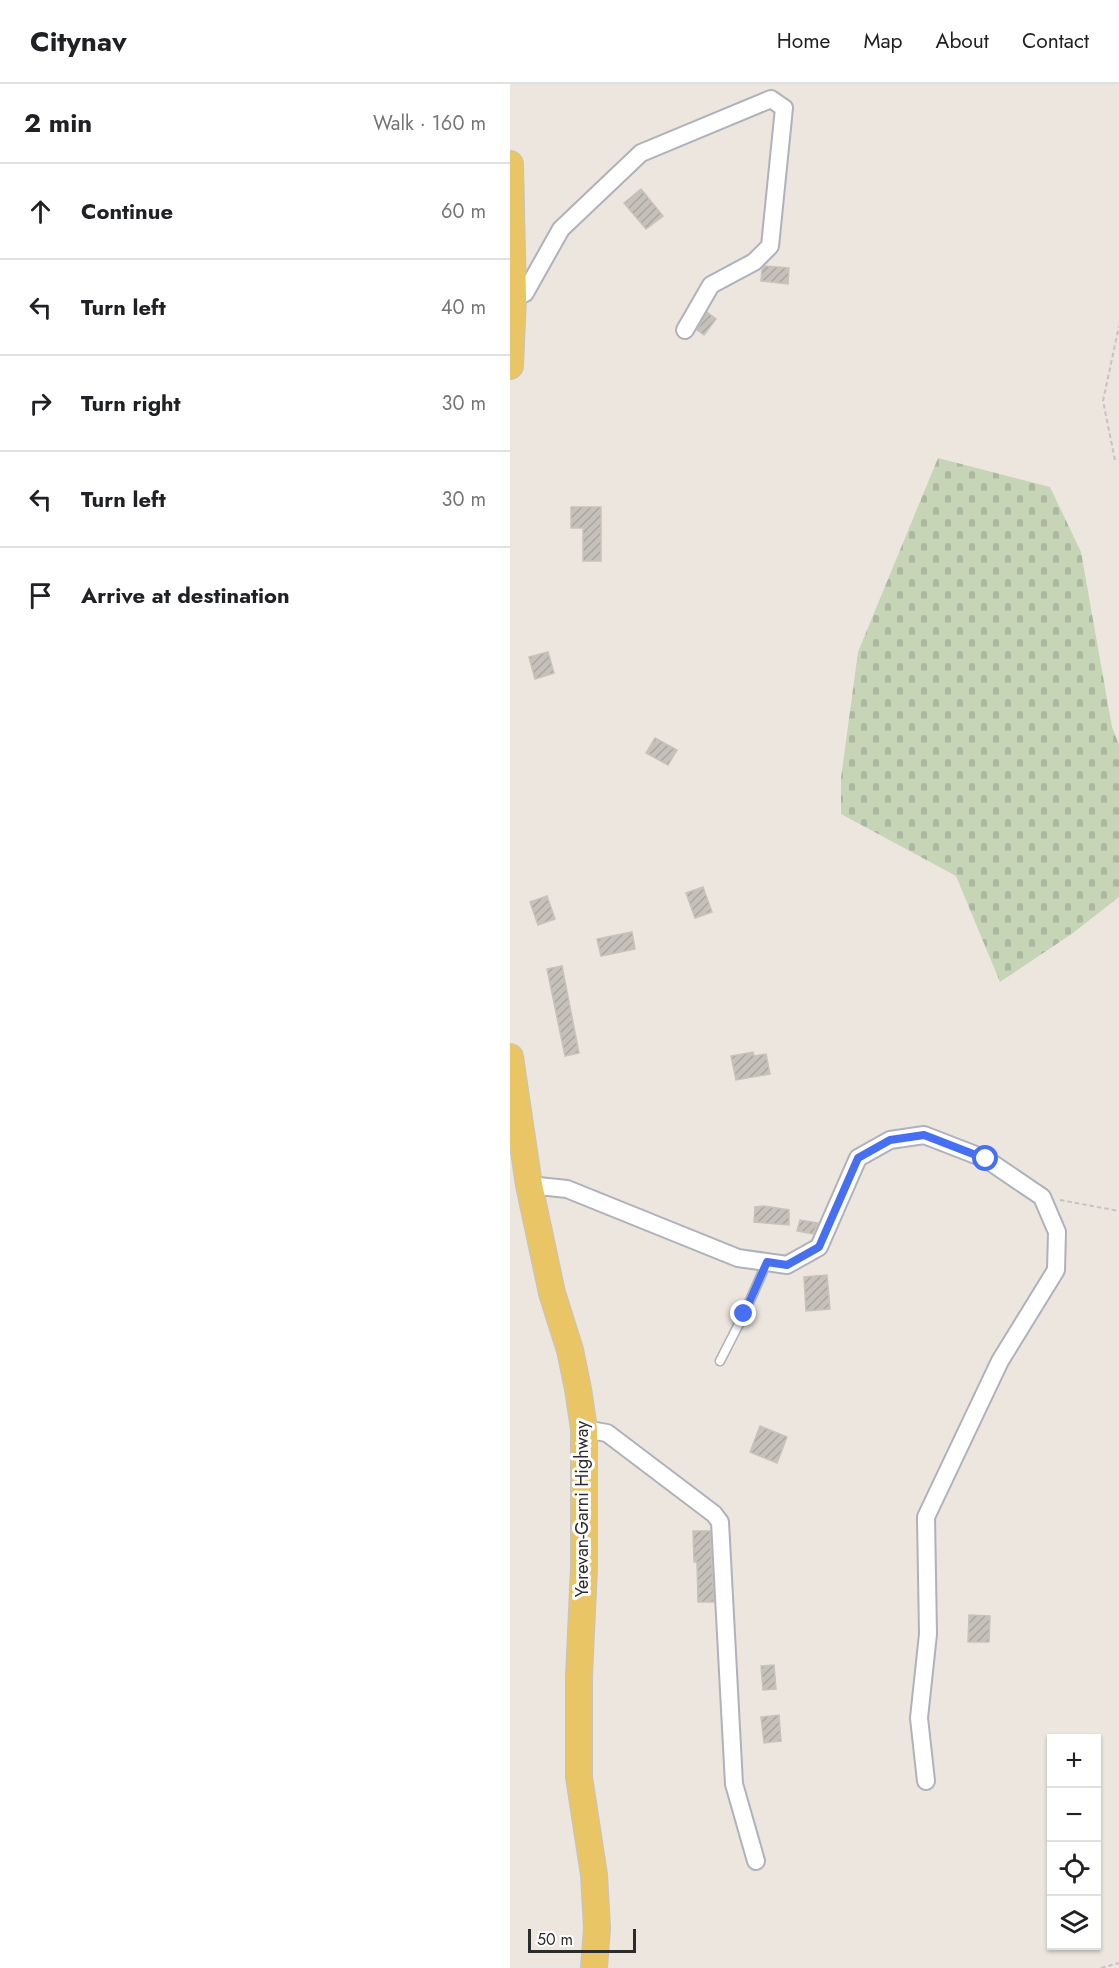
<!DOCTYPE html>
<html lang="en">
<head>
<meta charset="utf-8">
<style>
	body { margin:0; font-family:Jost,sans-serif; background:#f2f2f2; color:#202124 }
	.controls { position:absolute; right:18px; bottom:18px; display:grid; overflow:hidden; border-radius:0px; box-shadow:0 2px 4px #0004 }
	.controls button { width:54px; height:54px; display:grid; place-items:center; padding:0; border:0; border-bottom:2px solid #e0e0e0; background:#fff; color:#202124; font:30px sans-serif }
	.scale { position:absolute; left:18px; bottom:15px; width:108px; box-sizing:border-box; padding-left:6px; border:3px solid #2c2c2c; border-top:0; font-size:16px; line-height:21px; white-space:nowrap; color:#2c2c2c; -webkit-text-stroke:4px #fff; paint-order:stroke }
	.stop { position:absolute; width:18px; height:18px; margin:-14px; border:4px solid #476ff1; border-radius:50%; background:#fff }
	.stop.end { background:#476ff1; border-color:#fff; box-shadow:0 2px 6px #0008 }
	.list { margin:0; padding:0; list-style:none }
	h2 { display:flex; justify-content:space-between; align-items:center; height:78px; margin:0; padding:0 24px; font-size:26px }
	h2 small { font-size:20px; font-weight:400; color:#757577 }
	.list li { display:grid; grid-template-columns:39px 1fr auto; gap:18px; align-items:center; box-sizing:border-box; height:96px; padding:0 24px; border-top:2px solid #e0e0e0 }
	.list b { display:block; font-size:22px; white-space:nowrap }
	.list em { font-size:20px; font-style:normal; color:#757577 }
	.icon { flex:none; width:33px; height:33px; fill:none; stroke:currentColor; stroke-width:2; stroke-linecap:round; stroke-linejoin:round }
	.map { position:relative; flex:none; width:609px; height:1884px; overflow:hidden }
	header { display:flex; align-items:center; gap:36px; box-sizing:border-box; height:84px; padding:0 30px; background:#fff; border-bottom:2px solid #e0e0e0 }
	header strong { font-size:28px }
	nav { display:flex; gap:33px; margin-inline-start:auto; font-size:21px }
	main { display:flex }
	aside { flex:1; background:#fff }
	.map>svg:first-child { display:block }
</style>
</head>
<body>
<header>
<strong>Citynav</strong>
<nav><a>Home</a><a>Map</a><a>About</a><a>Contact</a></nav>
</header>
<main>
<aside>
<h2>2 min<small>Walk · 160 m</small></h2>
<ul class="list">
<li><svg class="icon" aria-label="ahead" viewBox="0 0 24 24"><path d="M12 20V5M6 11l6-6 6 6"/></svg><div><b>Continue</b></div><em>60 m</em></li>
<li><svg class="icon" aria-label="left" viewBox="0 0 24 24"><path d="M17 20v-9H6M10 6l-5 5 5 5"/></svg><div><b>Turn left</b></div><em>40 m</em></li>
<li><svg class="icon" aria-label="right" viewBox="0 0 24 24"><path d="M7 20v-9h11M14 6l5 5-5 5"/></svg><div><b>Turn right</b></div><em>30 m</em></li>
<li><svg class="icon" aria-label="left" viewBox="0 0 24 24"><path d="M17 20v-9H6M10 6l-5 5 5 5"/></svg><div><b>Turn left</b></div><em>30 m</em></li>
<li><svg class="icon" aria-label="arrive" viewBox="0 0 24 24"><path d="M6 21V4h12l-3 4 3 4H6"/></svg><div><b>Arrive at destination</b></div></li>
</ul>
</aside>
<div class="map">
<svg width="609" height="1884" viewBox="0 0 609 1884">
	<defs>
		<pattern id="cemetery-stones" width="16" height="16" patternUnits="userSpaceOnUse" patternTransform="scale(1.5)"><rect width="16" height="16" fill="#c7d5b7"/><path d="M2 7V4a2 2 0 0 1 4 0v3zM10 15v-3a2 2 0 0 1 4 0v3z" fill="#abb79e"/></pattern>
		<pattern id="building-hatch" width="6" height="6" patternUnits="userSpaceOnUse" patternTransform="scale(1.5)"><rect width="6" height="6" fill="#c5c1ba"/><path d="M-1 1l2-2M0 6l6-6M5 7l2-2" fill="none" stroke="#a9a6a0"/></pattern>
	</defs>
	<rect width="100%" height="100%" fill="#ece6df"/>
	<!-- cemetery -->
	<path fill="url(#cemetery-stones)" d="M 428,374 L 540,403 L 571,468 L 602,643 L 609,661 L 609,813 L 563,849 L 490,898 L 446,792 L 331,730 L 331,694 L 348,568 Z"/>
	<!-- building -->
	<g fill="url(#building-hatch)" stroke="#c8c2b8" stroke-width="1.5">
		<path d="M 131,105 L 153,132 L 136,145 L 114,119 Z"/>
		<path d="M 255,182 L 279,184 L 278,200 L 251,197 L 252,185 Z"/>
		<path d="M 197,228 L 206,235 L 194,251 L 187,246 Z"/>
		<path d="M 61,423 L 91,423 L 91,477 L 73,477 L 73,444 L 61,444 Z"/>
		<path d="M 38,568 L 44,589 L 25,595 L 19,573 Z"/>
		<path d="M 145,654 L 167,666 L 158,681 L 136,669 Z"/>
		<path d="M 193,803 L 202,828 L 185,834 L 176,809 Z"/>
		<path d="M 37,812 L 45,835 L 28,841 L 20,818 Z"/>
		<path d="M 122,848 L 125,865 L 91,872 L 87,855 Z"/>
		<path d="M 52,882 L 69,969 L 55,972 L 37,885 Z"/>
		<path d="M 243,968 L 244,972 L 256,970 L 260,990 L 226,996 L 221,972 Z"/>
		<path d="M 254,1122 L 279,1126 L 279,1141 L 244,1138 L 245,1123 Z"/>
		<path d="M 290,1136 L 308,1139 L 303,1150 L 287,1147 Z"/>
		<path d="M 317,1191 L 320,1225 L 296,1227 L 294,1193 Z"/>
		<path d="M 250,1342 L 277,1353 L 267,1379 L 240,1368 Z"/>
		<path d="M 183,1447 L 200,1447 L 204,1518 L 188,1518 L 187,1478 L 184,1478 Z"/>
		<path d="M 459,1531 L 480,1532 L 479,1558 L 458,1558 Z"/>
		<path d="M 264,1581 L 266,1605 L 253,1606 L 251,1582 Z"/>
		<path d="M 269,1631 L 271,1657 L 254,1659 L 251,1633 Z"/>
	</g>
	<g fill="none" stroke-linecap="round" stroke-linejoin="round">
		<!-- service casing -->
		<g stroke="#afb1bb" stroke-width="11">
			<path id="service" d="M 210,1277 L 234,1230 L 257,1178"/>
		</g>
		<!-- minor casing -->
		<g stroke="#afb1bb" stroke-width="20">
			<g id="minor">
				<path d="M 3,214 L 15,209 L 51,145 L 131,69 L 261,15 L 274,24 L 260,162 L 244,178 L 201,201 L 175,246"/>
				<path d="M 19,1101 L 57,1105 L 228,1174 L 277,1181 L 309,1163 L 348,1074 L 380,1056 L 414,1051 L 476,1075 L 532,1113 L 547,1148 L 546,1186 L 490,1277 L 416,1433 L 418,1550 L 409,1634 L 416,1697"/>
				<path d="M 74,1345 L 97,1349 L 204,1430 L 210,1438 L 224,1700 L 246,1777"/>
			</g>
		</g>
		<!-- primary casing -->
		<g stroke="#c4c4c4" stroke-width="28">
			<g id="primary">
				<path d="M 0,80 L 3,214 L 0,282"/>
				<path d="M 0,973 L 19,1101 L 42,1209 L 60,1266 L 68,1305 L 74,1345 L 74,1484 L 69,1592 L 69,1693 L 84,1791 L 87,1844 L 84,1884"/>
			</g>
		</g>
		<!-- path -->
		<g stroke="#c4c4c4" stroke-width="2" stroke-dasharray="4.5 3" stroke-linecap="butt">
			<path d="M 605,376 L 593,317 L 609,242"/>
			<path d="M 550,1116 L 609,1127"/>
			<path d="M 591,1884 L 609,1879"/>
		</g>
		<!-- service -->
		<use href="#service" stroke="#fff" stroke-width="8"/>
		<!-- minor -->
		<use href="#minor" stroke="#fff" stroke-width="16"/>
		<!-- primary -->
		<use href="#primary" stroke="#eac566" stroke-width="26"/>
	</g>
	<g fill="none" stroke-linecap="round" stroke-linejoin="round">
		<!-- route -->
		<path stroke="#476ff1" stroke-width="8" d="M 234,1230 L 257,1178 L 277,1181 L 309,1163 L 348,1074 L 380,1056 L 414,1051 L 476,1075"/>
	</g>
	<g text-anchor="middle" stroke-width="6" stroke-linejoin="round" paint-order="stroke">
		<!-- street labels -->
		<g font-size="18" fill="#2c2c2c" stroke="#fff">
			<text transform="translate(72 1425) rotate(-90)" y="6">Yerevan-Garni Highway</text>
		</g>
	</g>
</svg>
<div class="controls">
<button>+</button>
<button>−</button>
<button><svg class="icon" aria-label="locate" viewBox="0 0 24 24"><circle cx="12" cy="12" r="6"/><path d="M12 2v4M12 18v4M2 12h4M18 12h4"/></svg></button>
<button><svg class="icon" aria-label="layers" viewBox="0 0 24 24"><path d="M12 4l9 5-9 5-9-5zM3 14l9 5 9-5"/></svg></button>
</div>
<div class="scale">50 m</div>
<div class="stop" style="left:476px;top:1075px"></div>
<div class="stop end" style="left:234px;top:1230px"></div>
</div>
</main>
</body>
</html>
